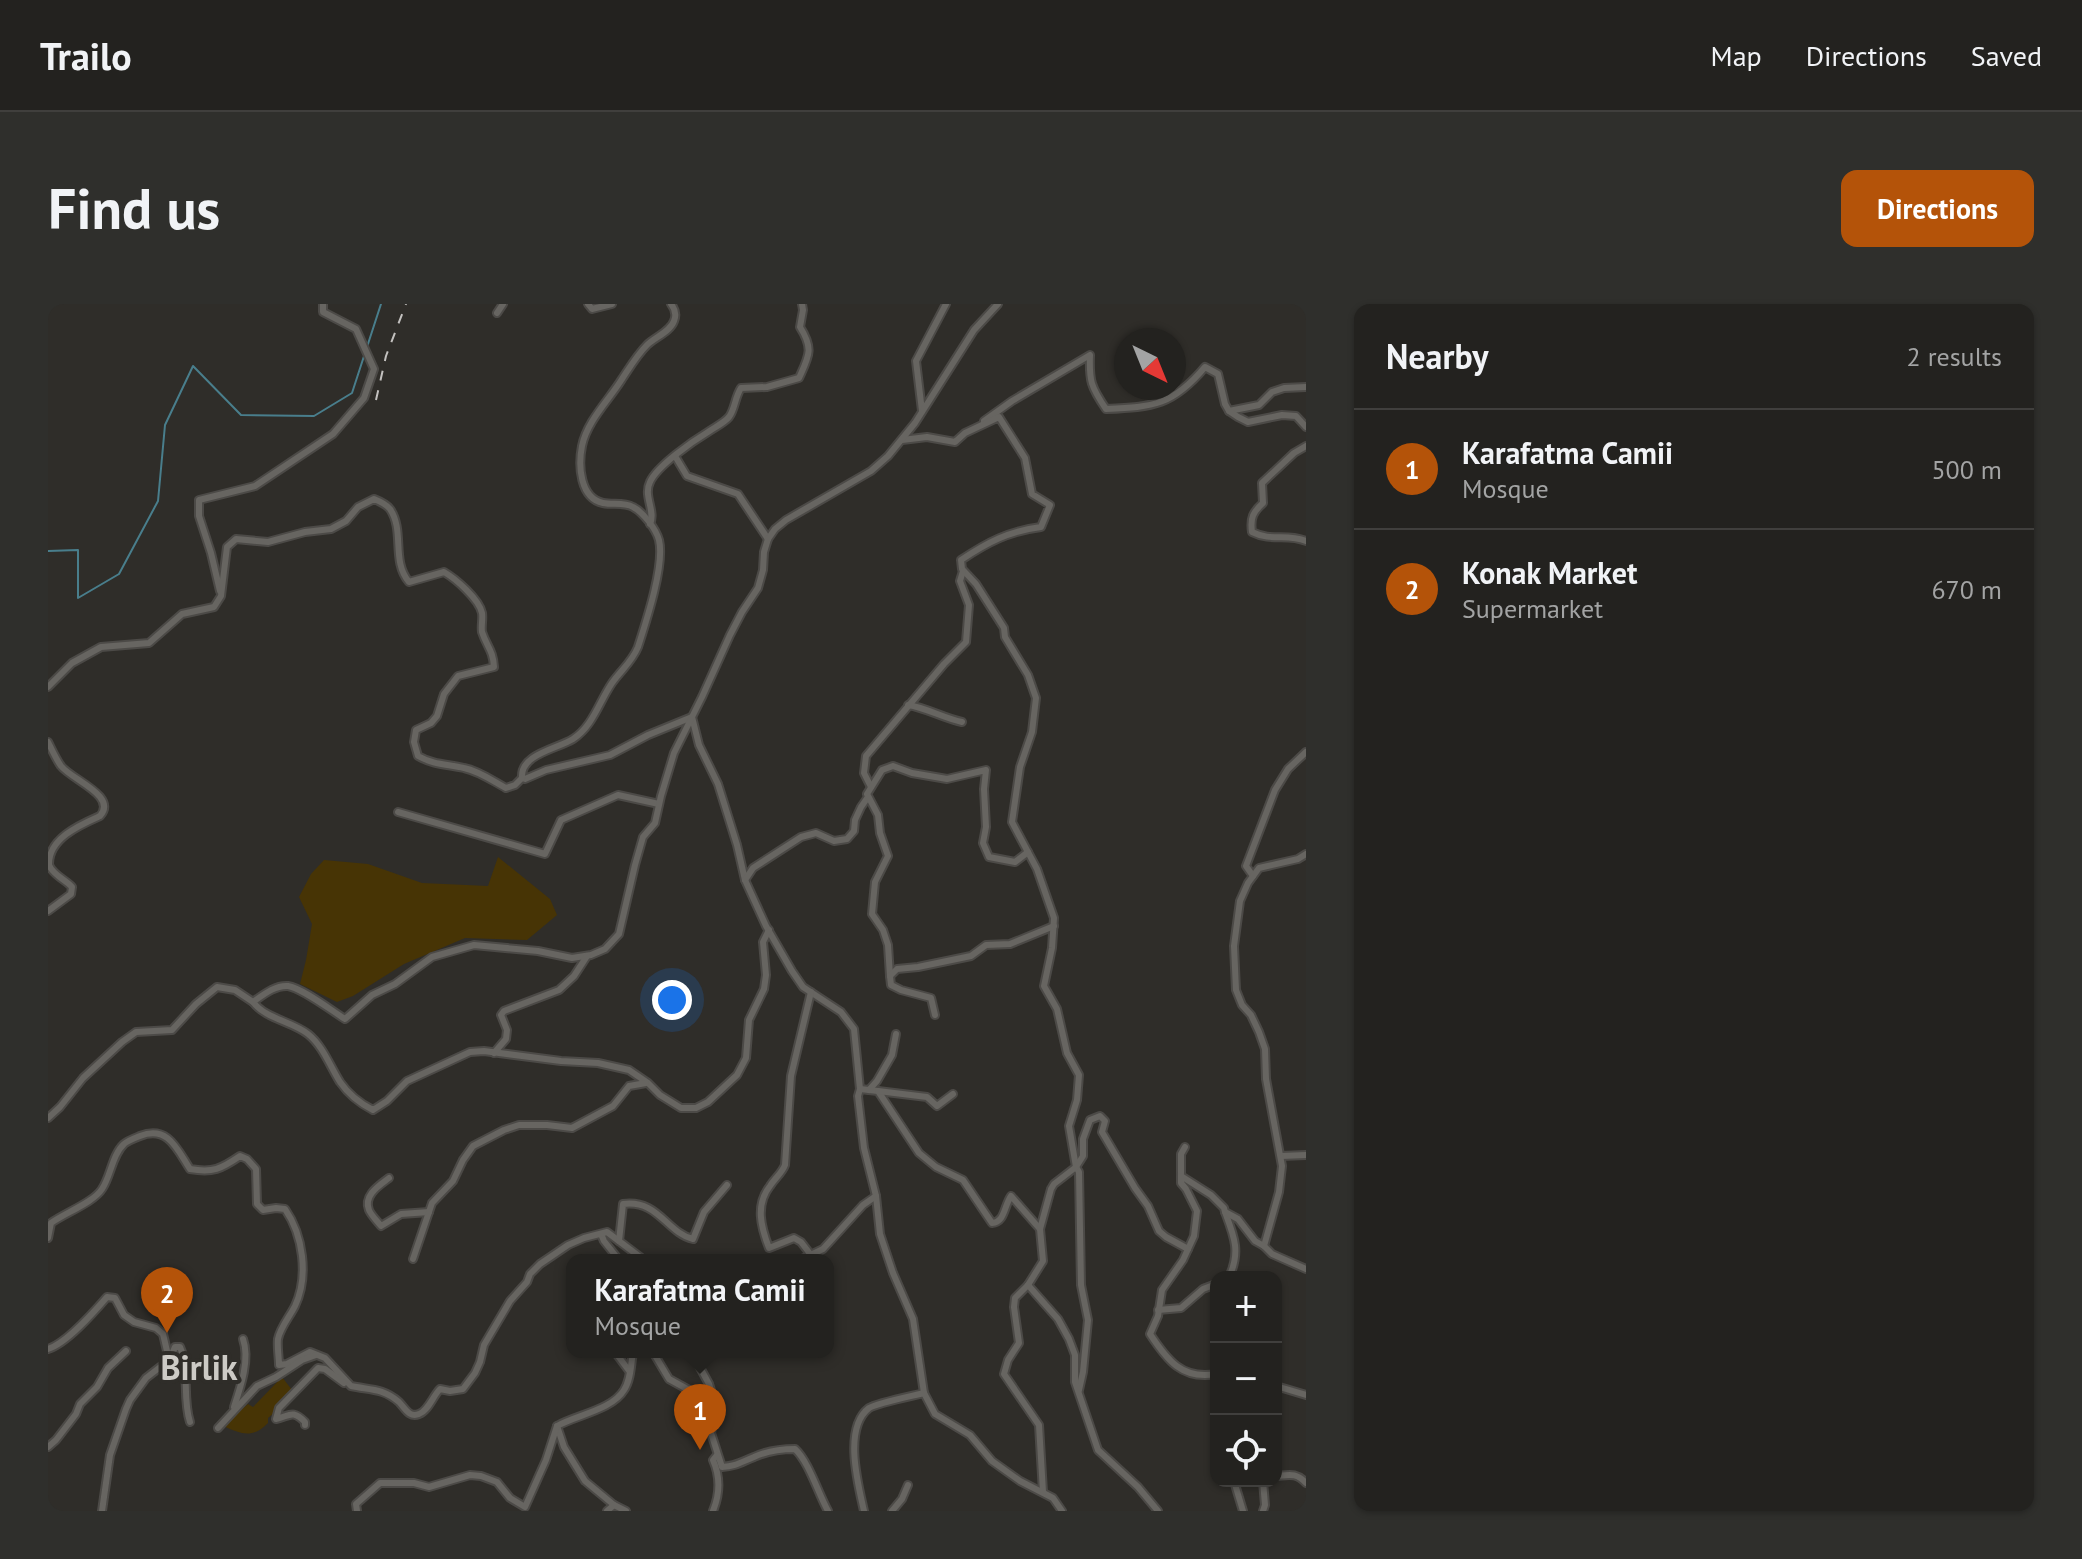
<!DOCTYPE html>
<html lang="en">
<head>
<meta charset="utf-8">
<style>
	body { margin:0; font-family:"PT Sans",sans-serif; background:#2f2f2c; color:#f1f3f6 }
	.controls { position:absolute; right:24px; bottom:24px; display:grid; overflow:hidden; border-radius:16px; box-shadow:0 2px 6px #0004 }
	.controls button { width:72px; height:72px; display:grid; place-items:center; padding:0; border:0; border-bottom:2px solid #403f3d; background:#23221f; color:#f1f3f6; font:40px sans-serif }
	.compass { position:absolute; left:1066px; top:24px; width:72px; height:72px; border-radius:50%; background:#23221f; box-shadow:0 2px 6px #0004; rotate:137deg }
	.you { position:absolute; left:624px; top:696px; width:28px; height:28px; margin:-20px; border:6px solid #fff; border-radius:50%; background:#1a73e8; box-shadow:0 0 0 12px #1a73e833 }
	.badge { display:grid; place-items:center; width:52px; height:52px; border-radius:50%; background:#b45309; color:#fff; font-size:26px; font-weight:700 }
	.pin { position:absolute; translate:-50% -66px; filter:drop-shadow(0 2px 4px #0008) }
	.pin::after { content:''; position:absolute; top:42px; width:28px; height:24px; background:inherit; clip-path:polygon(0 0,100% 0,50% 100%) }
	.popup { position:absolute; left:518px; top:950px; width:268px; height:104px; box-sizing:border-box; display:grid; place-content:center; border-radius:16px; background:#23221f; filter:drop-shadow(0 2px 6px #0005); font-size:26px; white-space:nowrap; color:#a3a4a4 }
	.popup b { font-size:30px; color:#f1f3f6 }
	.popup::after { content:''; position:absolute; left:50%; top:100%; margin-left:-16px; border:16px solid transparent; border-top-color:#23221f }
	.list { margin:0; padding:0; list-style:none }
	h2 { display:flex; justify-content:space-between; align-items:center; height:104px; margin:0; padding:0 32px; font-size:34px }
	h2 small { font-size:26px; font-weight:400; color:#a3a4a4 }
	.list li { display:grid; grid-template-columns:52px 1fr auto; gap:24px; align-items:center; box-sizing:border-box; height:120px; padding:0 32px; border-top:2px solid #403f3d }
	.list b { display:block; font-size:30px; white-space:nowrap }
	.list p { margin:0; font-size:26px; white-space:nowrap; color:#a3a4a4 }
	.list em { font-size:26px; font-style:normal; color:#a3a4a4 }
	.icon { flex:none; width:44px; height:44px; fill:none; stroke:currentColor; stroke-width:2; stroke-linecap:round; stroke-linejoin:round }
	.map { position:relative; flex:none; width:1258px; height:1207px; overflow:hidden; border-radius:16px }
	header { display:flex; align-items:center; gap:48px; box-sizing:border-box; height:112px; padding:0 40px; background:#23221f; border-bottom:2px solid #403f3d }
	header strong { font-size:38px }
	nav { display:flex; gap:44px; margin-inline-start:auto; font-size:28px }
	.intro { display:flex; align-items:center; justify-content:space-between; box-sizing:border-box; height:192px; padding:0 48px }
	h1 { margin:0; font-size:56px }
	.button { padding:20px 36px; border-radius:16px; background:#b45309; color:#fff; font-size:28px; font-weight:700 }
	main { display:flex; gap:48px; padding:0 48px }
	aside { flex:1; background:#23221f; border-radius:16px; box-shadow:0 2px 6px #0004 }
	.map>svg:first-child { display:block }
</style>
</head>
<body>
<header>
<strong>Trailo</strong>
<nav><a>Map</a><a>Directions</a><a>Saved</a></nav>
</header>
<div class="intro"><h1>Find us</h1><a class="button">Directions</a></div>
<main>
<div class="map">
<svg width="1258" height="1207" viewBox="0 0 1258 1207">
	<rect width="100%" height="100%" fill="#2f2d29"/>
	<!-- green -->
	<g fill="#473405">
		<path d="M 450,553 L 502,595 L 509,611 L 479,636 L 417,634 L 356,660 L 305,692 L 289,698 L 252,680 L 258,656 L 264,620 L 251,593 L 263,570 L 276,556 L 320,560 L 374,579 L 440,582 Z"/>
		<path d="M 234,1073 L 244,1086 L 231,1097 L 227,1108 L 220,1114 L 220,1119 C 204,1135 194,1130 175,1122 L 200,1100 L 205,1103 Z"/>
	</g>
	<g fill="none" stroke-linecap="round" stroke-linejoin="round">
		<!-- stream -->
		<g stroke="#497e8c" stroke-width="2">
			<path d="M 319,43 L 333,0"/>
			<path d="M 0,247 L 30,246 L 30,294 L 71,270 L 110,197 L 117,121 L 145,62 L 193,111 L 266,112 L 304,89 L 317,49"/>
		</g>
		<!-- street casing -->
		<g stroke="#4c4a47" stroke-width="10">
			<g id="street">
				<path d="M 540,0 L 544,5 L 564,0"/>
				<path d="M 623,0 C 627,5 629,10 626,17 C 622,28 607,33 599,41 C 589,51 582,63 574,75 C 561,96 539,117 534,142 C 530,162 532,194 555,199 C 565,201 576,198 585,203 C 595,208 608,225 611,236 C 617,261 598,318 590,343 C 584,358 573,366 564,379 C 551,398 545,422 525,435 C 509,445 472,450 474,474 L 477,475 L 498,466 L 562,451 L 600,431 L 644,413"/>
				<path d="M 449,9 L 455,0"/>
				<path d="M 874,107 L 868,57 L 898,0"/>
				<path d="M 1181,107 L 1211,101 L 1224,88 L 1236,84 L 1258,83"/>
				<path d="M 936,117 L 964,97 L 1042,51 C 1041,77 1043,83 1058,105 C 1106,103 1125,101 1157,63 L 1170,70 L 1177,100 L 1181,107 L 1190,113 L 1200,118 L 1234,111 L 1248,112 L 1258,123"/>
				<path d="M 854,136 L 879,133 L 907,138 L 917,129 L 951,113 L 977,154 L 984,190 L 1002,201 L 993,223 C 961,227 940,238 913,256 L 914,265 L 928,280 L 956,324 L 957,333 L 980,371 L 988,394 L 984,428 L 972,463 L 964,518 L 989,565 L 1006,614 L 1004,644 L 996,682 L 1009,705 L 1019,749 L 1031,771 L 1029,796 L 1021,822 L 1028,863 L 1031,868 L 1033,981 L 1040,1016 L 1035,1068 L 1031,1086"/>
				<path d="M 1258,142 L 1246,149 L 1214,179 L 1215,199 C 1205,208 1202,214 1204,228 C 1224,238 1239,229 1258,237"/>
				<path d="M 627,152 L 639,172 L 690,190 L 720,235"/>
				<path d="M 602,220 C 608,207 595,192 602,178 C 609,162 645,137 660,128 C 667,123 676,119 681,113 C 687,105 687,93 693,84 L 719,83 L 751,74 C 761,52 766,45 752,23 L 755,6 L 754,0"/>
				<path d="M 172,287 L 163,249 L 151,212 L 151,196 L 207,182 L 285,130 L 316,94 L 326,65 L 308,25 L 275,8 L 275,0"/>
				<path d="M 0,383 L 24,359 L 53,343 L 101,339 L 134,310 L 166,303 L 173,292 L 179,243 L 188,235 L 220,238 L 257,228 L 283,225 L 298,217 L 310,203 L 326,195 C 331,197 338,200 342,205 C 357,227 343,257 361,278 L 396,268 C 408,275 431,295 434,309 C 435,315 433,322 434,328 C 439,343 445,346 446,363 L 410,372 L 396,390 L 389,412 L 383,419 L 368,426 L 366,438 L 370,452 C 386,461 399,460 416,464 C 431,467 445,477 458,484 L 467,481 L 474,474"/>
				<path d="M 860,401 C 879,404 895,414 914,418"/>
				<path d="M 644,413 L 651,441 L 670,480 L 689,541 L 697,576 L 718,622 L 744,667 L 755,683 L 793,708 L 806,725 L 812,785 L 810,792 L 816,844 L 828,892 L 832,930 L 845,969 L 865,1015 L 876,1089 L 887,1110 L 922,1131 L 944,1157 L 972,1177 L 1005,1194 L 1014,1207"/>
				<path d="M 0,438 C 4,446 8,455 13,462 C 24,476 70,492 52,512 C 34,520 0,534 1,561 C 5,571 18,576 24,583 L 23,590 L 0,607"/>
				<path d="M 823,483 L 816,469 L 818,452 L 896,360 L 918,338 L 921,301 L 912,277 L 915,267"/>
				<path d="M 350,508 L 497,550 L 513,516 L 570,491 L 611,500"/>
				<path d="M 1205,572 L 1198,562 L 1227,486 L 1240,465 L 1258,448"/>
				<path d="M 697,576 L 705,564 L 753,533 L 768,529 L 786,537 L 799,535 L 806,527 L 807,516 L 813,503 L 820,493"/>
				<path d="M 721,626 L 715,638 L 718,671 L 716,685 L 701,716 L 698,754 L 689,771 L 660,798 L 648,804 L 633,804 L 612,791 L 600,779 L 581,766 L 550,759 L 513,757 L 436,747 L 422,748 L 359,777 L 339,797 L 325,806 C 311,799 301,791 292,778 C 282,762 275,742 260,730 C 243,717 218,715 205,698 C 215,691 227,681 240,682 C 254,684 284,707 297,715 L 324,691 L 347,680 L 384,653 L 426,641 L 490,647 L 524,654 L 543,651 L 557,645 L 571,630 L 587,561 L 595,533 L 607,519 L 613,492 L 626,449 L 654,393 L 682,331 L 694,308 L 710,284 L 715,266 L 716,248 L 720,235 L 727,225 L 738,216 L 823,167 L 840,152 L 867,119 L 926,26 L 950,0"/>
				<path d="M 842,672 L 840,641 L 835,626 L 824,610 L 827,578 L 840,552 L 832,529 L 830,511 L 819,490 L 834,466 L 845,462 L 864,469 L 899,475 L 938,466 L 936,485 L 938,523 L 935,539 L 941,553 L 967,558 L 980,548"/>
				<path d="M 763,688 L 743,772 L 737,861 C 734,869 727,874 722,882 C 707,901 713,923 721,944 L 746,934 L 753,938 L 763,951"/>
				<path d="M 887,711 L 883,694 L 853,686 L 843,681 L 842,672 L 849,665 L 870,663 L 923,652 L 938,641 L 962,640 L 1006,622"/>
				<path d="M 446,749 L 458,735 L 459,726 L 453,711 L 456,707 L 511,686 L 526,672 L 539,652"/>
				<path d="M 812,785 L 830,787 L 871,849 L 888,863 L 915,876 L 944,919 C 957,918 956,902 963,892 L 992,925"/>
				<path d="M 821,786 L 829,777 L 844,751 L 848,730"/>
				<path d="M 830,787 L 879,793 L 889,802 L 905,790"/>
				<path d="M 0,814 L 12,803 L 35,774 L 74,738 L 88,728 L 124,726 L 148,700 L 169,683 L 187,686 L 205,698"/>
				<path d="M 1233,852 L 1258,851"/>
				<path d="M 1133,872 L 1133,850 L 1137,843"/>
				<path d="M 341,874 C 332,881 315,891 321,906 C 323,911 329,917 333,922 L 353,910 L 381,908"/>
				<path d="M 1177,908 C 1186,932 1193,948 1181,973"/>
				<path d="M 553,930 L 556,937 L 571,956"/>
				<path d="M 0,934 L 3,919 C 17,909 46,898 54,885 C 63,872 64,851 76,840 C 79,837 87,834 92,832 C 120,821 129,845 142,865 C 165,869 173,865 192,852 L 199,855 L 208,865 L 209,900 L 215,906 L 228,904 L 237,905 C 255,931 261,972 247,1002 C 242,1012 232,1024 230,1035 C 229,1043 231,1053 231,1061 L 239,1060 L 262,1048 L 277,1054 L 303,1082 C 322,1086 335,1084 351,1098 C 357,1104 361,1114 371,1110 C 380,1107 385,1092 392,1085 L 402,1087 L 415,1085 L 427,1069 L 432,1058 L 436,1041 L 462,997 L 479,978 L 482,970 L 492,960 L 520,941 L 536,934 L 559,928 L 596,956"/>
				<path d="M 571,937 L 575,900 C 610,895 619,929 645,935 L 656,908 L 679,881"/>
				<path d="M 1216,942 L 1231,888 L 1234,862 L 1218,775 L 1217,745 L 1211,728 L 1203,711 L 1194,701 L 1188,686 L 1186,642 L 1192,597 L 1200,579 L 1211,564 L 1250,555 L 1258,550"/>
				<path d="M 365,955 L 384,899 L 405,877 L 415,856 L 425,842 L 456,826 L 471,821 L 499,821 L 524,824 L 565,802 L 581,782 L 598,779"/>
				<path d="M 752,956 L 775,945 L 815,901 L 828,892"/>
				<path d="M 980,981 L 1010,1015 L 1021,1035 L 1027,1051 L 1027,1078 L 1050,1146 L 1090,1183 L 1110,1207"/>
				<path d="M 1110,1006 L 1133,1004 L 1155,985 L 1168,980"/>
				<path d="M 0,1045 C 19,1039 46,1008 59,993 L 67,994 L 76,1011 L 86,1018 L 108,1024 L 115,1030 L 119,1047 L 116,1060 L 98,1074 L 82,1096 L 78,1105 L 62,1151 L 54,1207"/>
				<path d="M 567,1048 L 582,1068"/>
				<path d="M 605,1048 L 621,1075 L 650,1091 L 662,1126"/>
				<path d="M 640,1048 L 649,1058 L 661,1080 L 668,1102 L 663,1129 L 674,1163 C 689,1162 693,1158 706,1153 C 719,1147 733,1145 747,1145 C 761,1158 770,1189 780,1207"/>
				<path d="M 116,1060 L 122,1055 L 127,1043 L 132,1043 C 142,1066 134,1094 142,1118"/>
				<path d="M 1168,1070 C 1134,1076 1119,1056 1102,1030 L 1110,1012 L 1114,986 L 1135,956 L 1146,932 L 1149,907 L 1138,885 L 1133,879 L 1133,872 L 1163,891 L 1176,904 L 1177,908 L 1190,915 L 1207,937 L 1216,942 L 1224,950 L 1258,965"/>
				<path d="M 1228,1082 L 1258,1091"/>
				<path d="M 186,1103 C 193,1082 202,1055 195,1035"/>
				<path d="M 257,1121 L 257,1118 C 244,1105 242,1112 228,1115 L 231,1104 L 270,1064 L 277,1065 L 296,1079"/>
				<path d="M 509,1122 L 516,1143 L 537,1177 L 566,1201"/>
				<path d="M 170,1124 L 209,1082 L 228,1073 L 254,1056 L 268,1051"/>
				<path d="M 0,1143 L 8,1136 L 28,1110 L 32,1100 L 49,1083 L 60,1064 L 78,1047"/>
				<path d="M 1228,1172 C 1241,1171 1248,1168 1258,1179"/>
				<path d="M 1186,1177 L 1195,1207"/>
				<path d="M 995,1188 L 991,1121 L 956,1070 L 960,1056 L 971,1039 L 966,1003 L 967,994 L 980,981 L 995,957 L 992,925 L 1003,885 L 1006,880 L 1028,863 L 1035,852 L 1035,835 L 1042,816 L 1052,812 L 1057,817 L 1054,828 L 1087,884 L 1100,902 L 1111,927 L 1118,933 L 1140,945"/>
				<path d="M 309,1207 L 308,1200 L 332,1179 L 366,1179 L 381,1183 L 422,1171 L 433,1172 L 449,1178 L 462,1194 L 477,1203 L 498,1156 L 509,1122 C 528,1111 564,1106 576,1086 C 583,1076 583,1059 585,1048"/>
				<path d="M 559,1207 L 566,1201 L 578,1207"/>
				<path d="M 665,1207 C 672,1190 672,1172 665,1156 L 669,1151"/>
				<path d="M 816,1207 C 810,1180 795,1124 821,1104 C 829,1099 864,1092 876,1089"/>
				<path d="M 844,1207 L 854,1195 L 860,1181"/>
				<path d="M 1215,1207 L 1217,1201 L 1215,1177"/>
			</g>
		</g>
		<!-- street -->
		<use href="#street" stroke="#676561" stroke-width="6"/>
		<!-- rail -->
		<path stroke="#c3c1bf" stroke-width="2" stroke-dasharray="10 10" stroke-linecap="butt" d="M 328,96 L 338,52 L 358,0"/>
	</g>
	<g text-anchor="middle" stroke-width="8" stroke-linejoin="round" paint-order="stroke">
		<!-- district labels -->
		<g font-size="34" font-weight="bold" fill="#cdcbc6" stroke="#2f2d29">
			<text x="151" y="1076">Birlik</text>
		</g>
	</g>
</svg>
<div class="controls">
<button>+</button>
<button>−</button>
<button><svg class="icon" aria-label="locate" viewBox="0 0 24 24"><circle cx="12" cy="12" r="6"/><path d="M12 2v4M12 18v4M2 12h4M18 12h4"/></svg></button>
</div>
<svg class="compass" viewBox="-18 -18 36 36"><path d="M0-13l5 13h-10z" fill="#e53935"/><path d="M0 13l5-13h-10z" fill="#a3a4a4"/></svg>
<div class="you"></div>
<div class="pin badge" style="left:652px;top:1146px">1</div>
<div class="popup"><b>Karafatma Camii</b>Mosque</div>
<div class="pin badge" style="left:119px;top:1029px">2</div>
</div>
<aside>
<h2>Nearby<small>2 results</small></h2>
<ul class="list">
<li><span class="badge">1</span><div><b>Karafatma Camii</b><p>Mosque</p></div><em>500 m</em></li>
<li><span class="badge">2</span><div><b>Konak Market</b><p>Supermarket</p></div><em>670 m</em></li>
</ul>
</aside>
</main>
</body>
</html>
